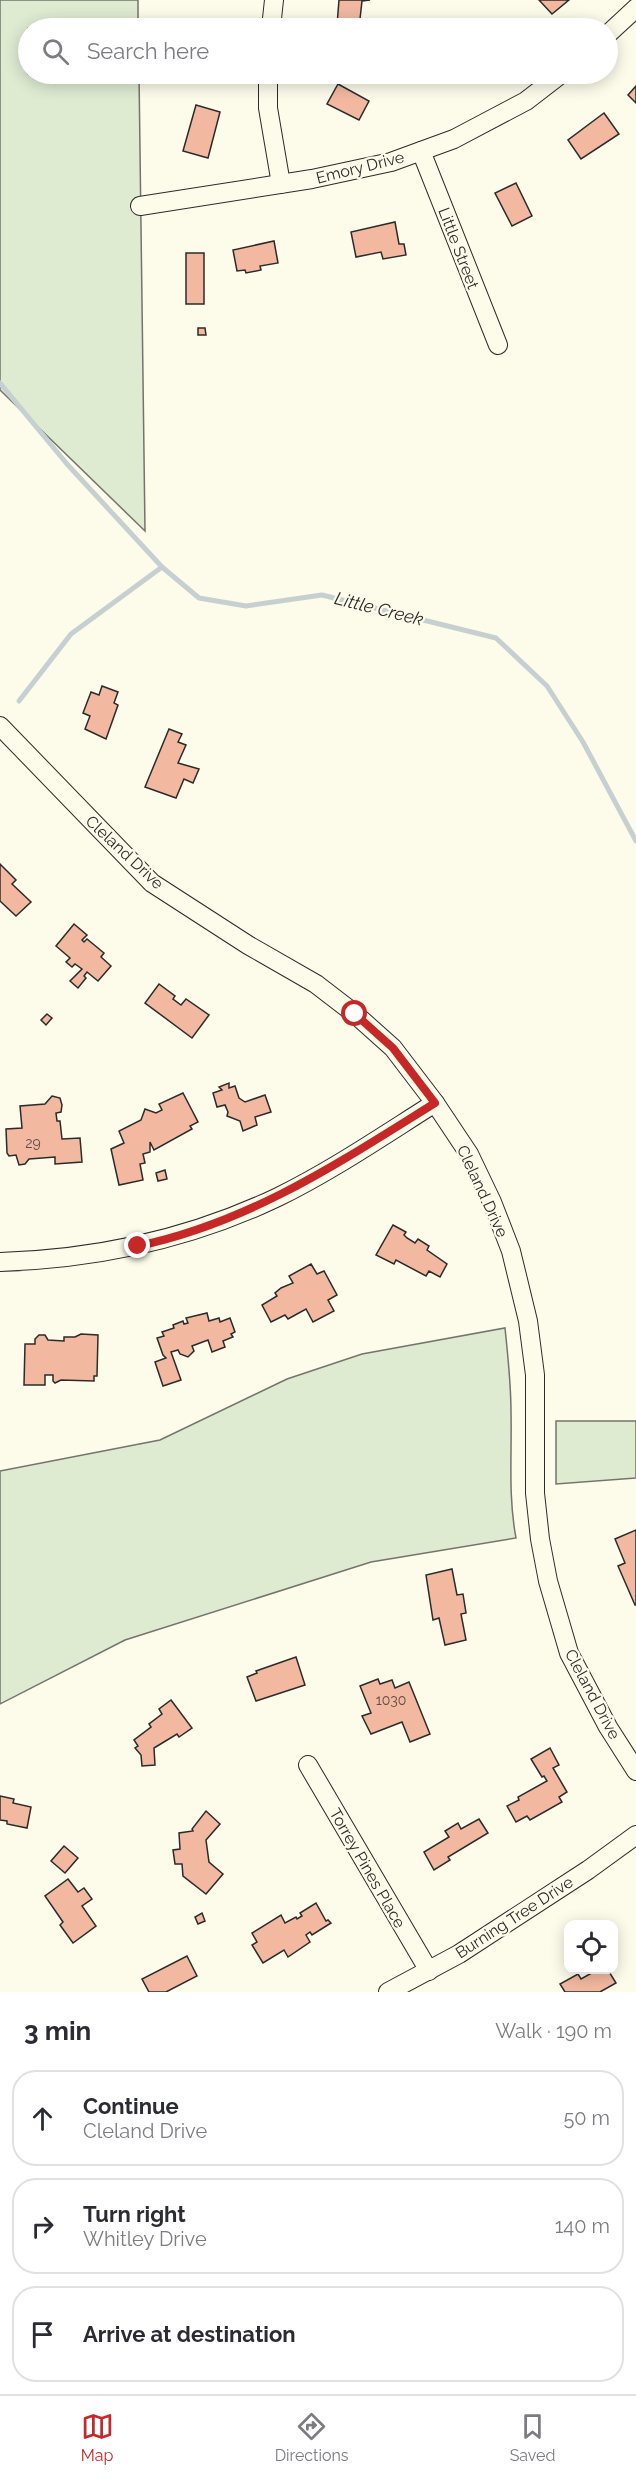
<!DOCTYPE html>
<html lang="en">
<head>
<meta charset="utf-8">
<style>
	body { margin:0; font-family:Raleway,sans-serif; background:#f7f7f7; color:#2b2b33 }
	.controls { position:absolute; right:18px; bottom:18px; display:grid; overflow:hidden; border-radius:12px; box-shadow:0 3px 15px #0003 }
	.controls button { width:54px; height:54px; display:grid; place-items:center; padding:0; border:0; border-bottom:2px solid #e1e1e2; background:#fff; color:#2b2b33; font:30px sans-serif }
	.stop { position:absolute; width:18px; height:18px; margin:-14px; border:4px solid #c62828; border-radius:50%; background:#fff }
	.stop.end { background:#c62828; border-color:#fff; box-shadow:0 2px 6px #0008 }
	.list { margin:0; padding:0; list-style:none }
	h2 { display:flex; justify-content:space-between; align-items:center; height:78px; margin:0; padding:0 24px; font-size:26px }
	h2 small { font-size:20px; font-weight:400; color:#7c7c81 }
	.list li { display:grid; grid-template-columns:39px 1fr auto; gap:18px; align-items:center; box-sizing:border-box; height:96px; margin:0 12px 12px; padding:0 12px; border:2px solid #e1e1e2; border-radius:24px }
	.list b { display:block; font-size:22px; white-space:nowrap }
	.list p { margin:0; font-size:20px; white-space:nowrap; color:#7c7c81 }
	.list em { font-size:20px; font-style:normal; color:#7c7c81 }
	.icon { flex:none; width:33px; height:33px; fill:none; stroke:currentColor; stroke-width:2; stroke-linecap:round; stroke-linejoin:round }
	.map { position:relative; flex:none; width:636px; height:1992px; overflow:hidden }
	.search { position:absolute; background:#fff; box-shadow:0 3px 15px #0003; left:18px; right:18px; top:18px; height:66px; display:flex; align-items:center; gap:15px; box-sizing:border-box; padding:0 21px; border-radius:33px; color:#7c7c81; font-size:22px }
	.sheet { height:402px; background:#fff }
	nav { display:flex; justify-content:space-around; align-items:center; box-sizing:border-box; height:84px; border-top:2px solid #e1e1e2; background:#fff; font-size:16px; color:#7c7c81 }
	nav a { display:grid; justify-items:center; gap:3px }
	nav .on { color:#c62828 }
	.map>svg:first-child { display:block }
</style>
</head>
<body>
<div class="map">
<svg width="636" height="1992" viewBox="0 0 636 1992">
	<rect width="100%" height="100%" fill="#fdfbea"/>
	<!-- green -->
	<g fill="#deebd1" stroke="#74746e" stroke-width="1.5">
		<path d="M 0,0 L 138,0 L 138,28 L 28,28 L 28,74 L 139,74 L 145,531 L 0,390 Z"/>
		<path d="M 505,1328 C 508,1356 511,1384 511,1412 C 512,1455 508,1496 516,1538 L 371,1562 L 125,1640 L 0,1704 L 0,1471 L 160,1440 L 287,1379 L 362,1354 Z"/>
		<path d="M 556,1421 L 636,1421 L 636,1478 L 556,1484 Z"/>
	</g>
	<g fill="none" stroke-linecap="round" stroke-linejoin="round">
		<!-- stream -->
		<g stroke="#c7d0d0" stroke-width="5">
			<path d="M 0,383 L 67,464 L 162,567 L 199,598 L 246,606 L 322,595 L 496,638 L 547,686 L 583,742 L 636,841"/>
			<path d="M 19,701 L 71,634 L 162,567"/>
		</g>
	</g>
	<!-- building -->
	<g fill="#f2b8a0" stroke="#2b2b2b" stroke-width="1.5">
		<path d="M 339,0 L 370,0 L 362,1 L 359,28 L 337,25 Z"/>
		<path d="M 539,0 L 569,0 L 552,14 Z"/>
		<path d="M 511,19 L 516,28 L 493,28 Z"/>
		<path d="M 488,20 L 493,28 L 473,28 Z"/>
		<path d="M 415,74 L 431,74 L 418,79 Z"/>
		<path d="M 439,74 L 463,74 L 443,82 Z"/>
		<path d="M 338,84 L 369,101 L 359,120 L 327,104 Z"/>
		<path d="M 636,86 L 636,103 L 628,95 Z"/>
		<path d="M 196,105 L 220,112 L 208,158 L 183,151 Z"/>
		<path d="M 604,113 L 619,134 L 581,159 L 568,140 Z"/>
		<path d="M 516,183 L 532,216 L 512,226 L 495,193 Z"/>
		<path d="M 395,222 L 399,244 L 404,244 L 406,255 L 383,259 L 381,252 L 356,257 L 351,232 Z"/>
		<path d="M 274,241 L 278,263 L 260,266 L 261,270 L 246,273 L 245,270 L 237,271 L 233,250 Z"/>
		<rect x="186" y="253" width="18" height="51"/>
		<path d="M 205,328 L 206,335 L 198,335 L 198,328 Z"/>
		<path d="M 102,686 L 118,692 L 114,703 L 118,705 L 106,739 L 85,729 L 90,716 L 83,713 L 91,692 L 99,695 Z"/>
		<path d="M 169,729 L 182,734 L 178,742 L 186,745 L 178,763 L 199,769 L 193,783 L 184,779 L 176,798 L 145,787 Z"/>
		<path d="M 0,864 L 16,880 L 12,884 L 31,902 L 16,916 L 0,901 Z"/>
		<path d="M 74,924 L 87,935 L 82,940 L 84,942 L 87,939 L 104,953 L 101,957 L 111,966 L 98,981 L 87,972 L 84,976 L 86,978 L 78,988 L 70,981 L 82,969 L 75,964 L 72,967 L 66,962 L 70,958 L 56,946 Z"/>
		<path d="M 159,984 L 175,996 L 173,999 L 181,1005 L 186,999 L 209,1015 L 192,1038 L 145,1003 Z"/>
		<path d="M 47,1014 L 52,1018 L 46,1025 L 41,1020 Z"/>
		<path d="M 229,1083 L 229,1088 L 235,1086 L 239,1098 L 245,1102 L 265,1095 L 271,1112 L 255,1117 L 257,1125 L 243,1131 L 240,1121 L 227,1116 L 228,1112 L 225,1105 L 217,1107 L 213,1093 L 222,1090 L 219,1087 Z"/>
		<path d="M 183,1093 L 198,1122 L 190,1126 L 192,1129 L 154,1150 L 150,1142 L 150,1152 L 143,1154 L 145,1163 L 140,1164 L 143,1180 L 119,1185 L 111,1149 L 124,1143 L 119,1131 L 141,1120 L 145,1109 L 156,1113 L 162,1110 L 159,1104 Z"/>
		<path d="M 52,1096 L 60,1098 L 62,1105 L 61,1112 L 56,1113 L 57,1121 L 60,1121 L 62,1139 L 80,1138 L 82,1162 L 55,1164 L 55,1157 L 29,1159 L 25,1164 L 19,1165 L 16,1155 L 9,1156 L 7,1153 L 6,1129 L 22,1128 L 20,1106 L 45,1104 Z"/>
		<path d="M 165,1170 L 167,1179 L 158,1181 L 156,1173 Z"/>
		<path d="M 393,1225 L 406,1232 L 404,1235 L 407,1238 L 415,1243 L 418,1239 L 429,1246 L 427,1250 L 447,1264 L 440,1277 L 429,1271 L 426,1276 L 396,1260 L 394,1264 L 376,1255 Z"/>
		<path d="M 311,1264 L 317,1274 L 324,1271 L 337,1295 L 328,1300 L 334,1311 L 313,1322 L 306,1309 L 288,1319 L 285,1315 L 271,1322 L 262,1305 L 277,1296 L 275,1293 L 281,1288 L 293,1283 L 289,1276 Z"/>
		<path d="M 207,1313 L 209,1321 L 219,1318 L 220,1322 L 230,1318 L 235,1332 L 231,1334 L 233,1337 L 223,1341 L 225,1347 L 212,1352 L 208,1340 L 192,1346 L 194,1351 L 188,1357 L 180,1354 L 178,1350 L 171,1352 L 181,1380 L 163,1386 L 155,1362 L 166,1358 L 163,1355 L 157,1338 L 164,1336 L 162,1332 L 174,1328 L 173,1325 L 183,1321 L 184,1324 L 188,1323 L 186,1318 Z"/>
		<path d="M 81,1334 L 98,1335 L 97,1376 L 94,1376 L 94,1381 L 61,1380 L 55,1383 L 53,1381 L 53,1375 L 45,1375 L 45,1385 L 24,1385 L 25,1344 L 35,1344 L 35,1339 L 39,1335 L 45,1335 L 48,1340 L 64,1341 L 64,1337 L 75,1337 Z"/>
		<path d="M 636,1530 L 636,1605 L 635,1605 L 618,1566 L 625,1563 L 615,1539 Z"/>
		<path d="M 452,1569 L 457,1595 L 463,1594 L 466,1613 L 461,1614 L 466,1640 L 445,1645 L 439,1618 L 433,1620 L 426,1575 Z"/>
		<path d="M 296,1657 L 305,1685 L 256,1701 L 247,1677 L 257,1673 L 256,1671 Z"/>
		<path d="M 378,1679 L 380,1684 L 392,1680 L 395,1688 L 409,1682 L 430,1734 L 410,1742 L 402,1722 L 371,1734 L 362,1716 L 371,1713 L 360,1686 Z"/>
		<path d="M 171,1700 L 192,1728 L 179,1737 L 177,1734 L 154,1748 L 155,1765 L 142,1766 L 141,1755 L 135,1748 L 138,1746 L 134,1740 L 151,1727 L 149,1724 L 162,1714 L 159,1709 Z"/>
		<path d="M 550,1748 L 559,1765 L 553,1768 L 567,1792 L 559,1797 L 562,1802 L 530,1820 L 527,1816 L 516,1822 L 507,1806 L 519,1800 L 518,1797 L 547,1781 L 544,1776 L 542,1777 L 531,1759 Z"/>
		<path d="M 0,1796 L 14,1799 L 13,1803 L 31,1807 L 27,1828 L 7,1824 L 7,1821 L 0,1820 Z"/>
		<path d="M 206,1811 L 220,1824 L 206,1840 L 209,1862 L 223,1874 L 206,1894 L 183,1876 L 182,1864 L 175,1864 L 173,1850 L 180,1849 L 179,1833 L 193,1831 L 192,1829 Z"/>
		<path d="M 479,1819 L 488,1833 L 448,1857 L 450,1860 L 434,1870 L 424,1852 L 449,1837 L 445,1831 L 458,1823 L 461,1829 Z"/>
		<path d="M 64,1846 L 78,1858 L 65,1873 L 51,1861 Z"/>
		<path d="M 68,1879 L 78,1892 L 84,1888 L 92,1899 L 82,1906 L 96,1926 L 73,1943 L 60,1925 L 63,1922 L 45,1896 Z"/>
		<path d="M 316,1903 L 326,1921 L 328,1920 L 331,1923 L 312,1935 L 310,1932 L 306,1935 L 310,1942 L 288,1957 L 284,1950 L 263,1963 L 252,1945 L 257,1942 L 252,1933 L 281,1915 L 285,1923 L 296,1917 L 297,1919 L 302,1916 L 300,1913 Z"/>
		<path d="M 202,1913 L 205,1921 L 198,1924 L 195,1917 Z"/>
		<path d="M 187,1956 L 197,1976 L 166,1992 L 149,1992 L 142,1979 Z"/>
		<path d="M 597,1970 L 608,1970 L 616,1983 L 600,1992 L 565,1992 L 560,1984 L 578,1974 L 581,1979 Z"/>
	</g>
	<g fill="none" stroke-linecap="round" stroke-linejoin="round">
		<!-- minor casing -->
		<g stroke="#2b2b2b" stroke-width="20">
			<g id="minor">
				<path d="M 271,28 L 274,0"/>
				<path d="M 608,34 L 636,8"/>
				<path d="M 268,74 L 268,108 L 281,184"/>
				<path d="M 421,151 L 498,345"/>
				<path d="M 140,206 L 312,179 L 391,162 L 454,139 L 526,101 L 561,74"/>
				<path d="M 0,726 L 152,883 L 248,945 L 316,984 L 355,1014 L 393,1048 L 435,1103 L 469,1154 L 492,1202 L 511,1251 L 528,1321 L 535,1375 L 535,1493 L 540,1539 L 548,1581 L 569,1653 L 608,1727 L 636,1771"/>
				<path d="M 0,1262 C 97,1259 190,1239 278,1197 C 333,1170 384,1135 435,1103"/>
				<path d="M 308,1765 L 429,1971"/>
				<path d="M 388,1992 L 459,1954 L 588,1870 L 636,1835"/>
			</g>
		</g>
		<!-- minor -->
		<use href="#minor" stroke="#fdfbea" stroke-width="18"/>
	</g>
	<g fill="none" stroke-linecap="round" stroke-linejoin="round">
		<!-- route -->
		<path stroke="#c62828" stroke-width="8" d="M 138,1246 C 251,1222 340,1162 435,1103 L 393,1048 L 355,1014"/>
	</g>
	<g text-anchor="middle" stroke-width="4.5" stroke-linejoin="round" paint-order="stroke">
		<!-- number labels -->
		<g font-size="14" fill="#5d4e48">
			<text x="33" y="1148">29</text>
			<text x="391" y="1705">1030</text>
		</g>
		<!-- street labels -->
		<g font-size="16" fill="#2b2b2b" stroke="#fdfbea">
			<text transform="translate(360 167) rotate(-14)" y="6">Emory Drive</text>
			<text transform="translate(459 248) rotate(69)" y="6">Little Street</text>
			<text transform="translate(125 852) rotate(43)" y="6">Cleland Drive</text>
			<text transform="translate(483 1191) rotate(65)" y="6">Cleland Drive</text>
			<text transform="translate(593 1694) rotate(62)" y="6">Cleland Drive</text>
			<text transform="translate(368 1868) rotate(60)" y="6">Torrey Pines Place</text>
			<text transform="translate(514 1917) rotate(-33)" y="6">Burning Tree Drive</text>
		</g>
		<!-- water labels -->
		<g font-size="18" font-style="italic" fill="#2b2b2b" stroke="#fdfbea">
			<text transform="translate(379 609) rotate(14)" y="6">Little Creek</text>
		</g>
	</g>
</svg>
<div class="controls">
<button><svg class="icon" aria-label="locate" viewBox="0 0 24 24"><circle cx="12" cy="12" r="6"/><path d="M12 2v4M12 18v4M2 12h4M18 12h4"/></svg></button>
</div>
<div class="stop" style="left:355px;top:1014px"></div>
<div class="stop end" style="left:138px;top:1246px"></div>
<div class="search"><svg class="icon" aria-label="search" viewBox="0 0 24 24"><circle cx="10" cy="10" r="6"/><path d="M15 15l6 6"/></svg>Search here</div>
</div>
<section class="sheet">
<h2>3 min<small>Walk · 190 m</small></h2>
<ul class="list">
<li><svg class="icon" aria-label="ahead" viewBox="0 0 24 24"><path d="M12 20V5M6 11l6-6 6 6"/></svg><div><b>Continue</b><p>Cleland Drive</p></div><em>50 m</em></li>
<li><svg class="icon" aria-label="right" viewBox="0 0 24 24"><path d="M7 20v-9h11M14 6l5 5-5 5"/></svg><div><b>Turn right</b><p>Whitley Drive</p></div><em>140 m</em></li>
<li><svg class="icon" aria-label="arrive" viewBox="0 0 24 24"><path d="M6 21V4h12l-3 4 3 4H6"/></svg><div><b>Arrive at destination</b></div></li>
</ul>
</section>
<nav>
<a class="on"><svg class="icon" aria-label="map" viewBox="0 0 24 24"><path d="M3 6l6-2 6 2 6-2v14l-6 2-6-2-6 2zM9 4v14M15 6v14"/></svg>Map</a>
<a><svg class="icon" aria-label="directions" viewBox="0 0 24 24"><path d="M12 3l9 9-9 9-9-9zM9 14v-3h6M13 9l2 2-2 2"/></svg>Directions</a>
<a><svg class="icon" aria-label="saved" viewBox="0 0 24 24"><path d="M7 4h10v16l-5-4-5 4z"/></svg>Saved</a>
</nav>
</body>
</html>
